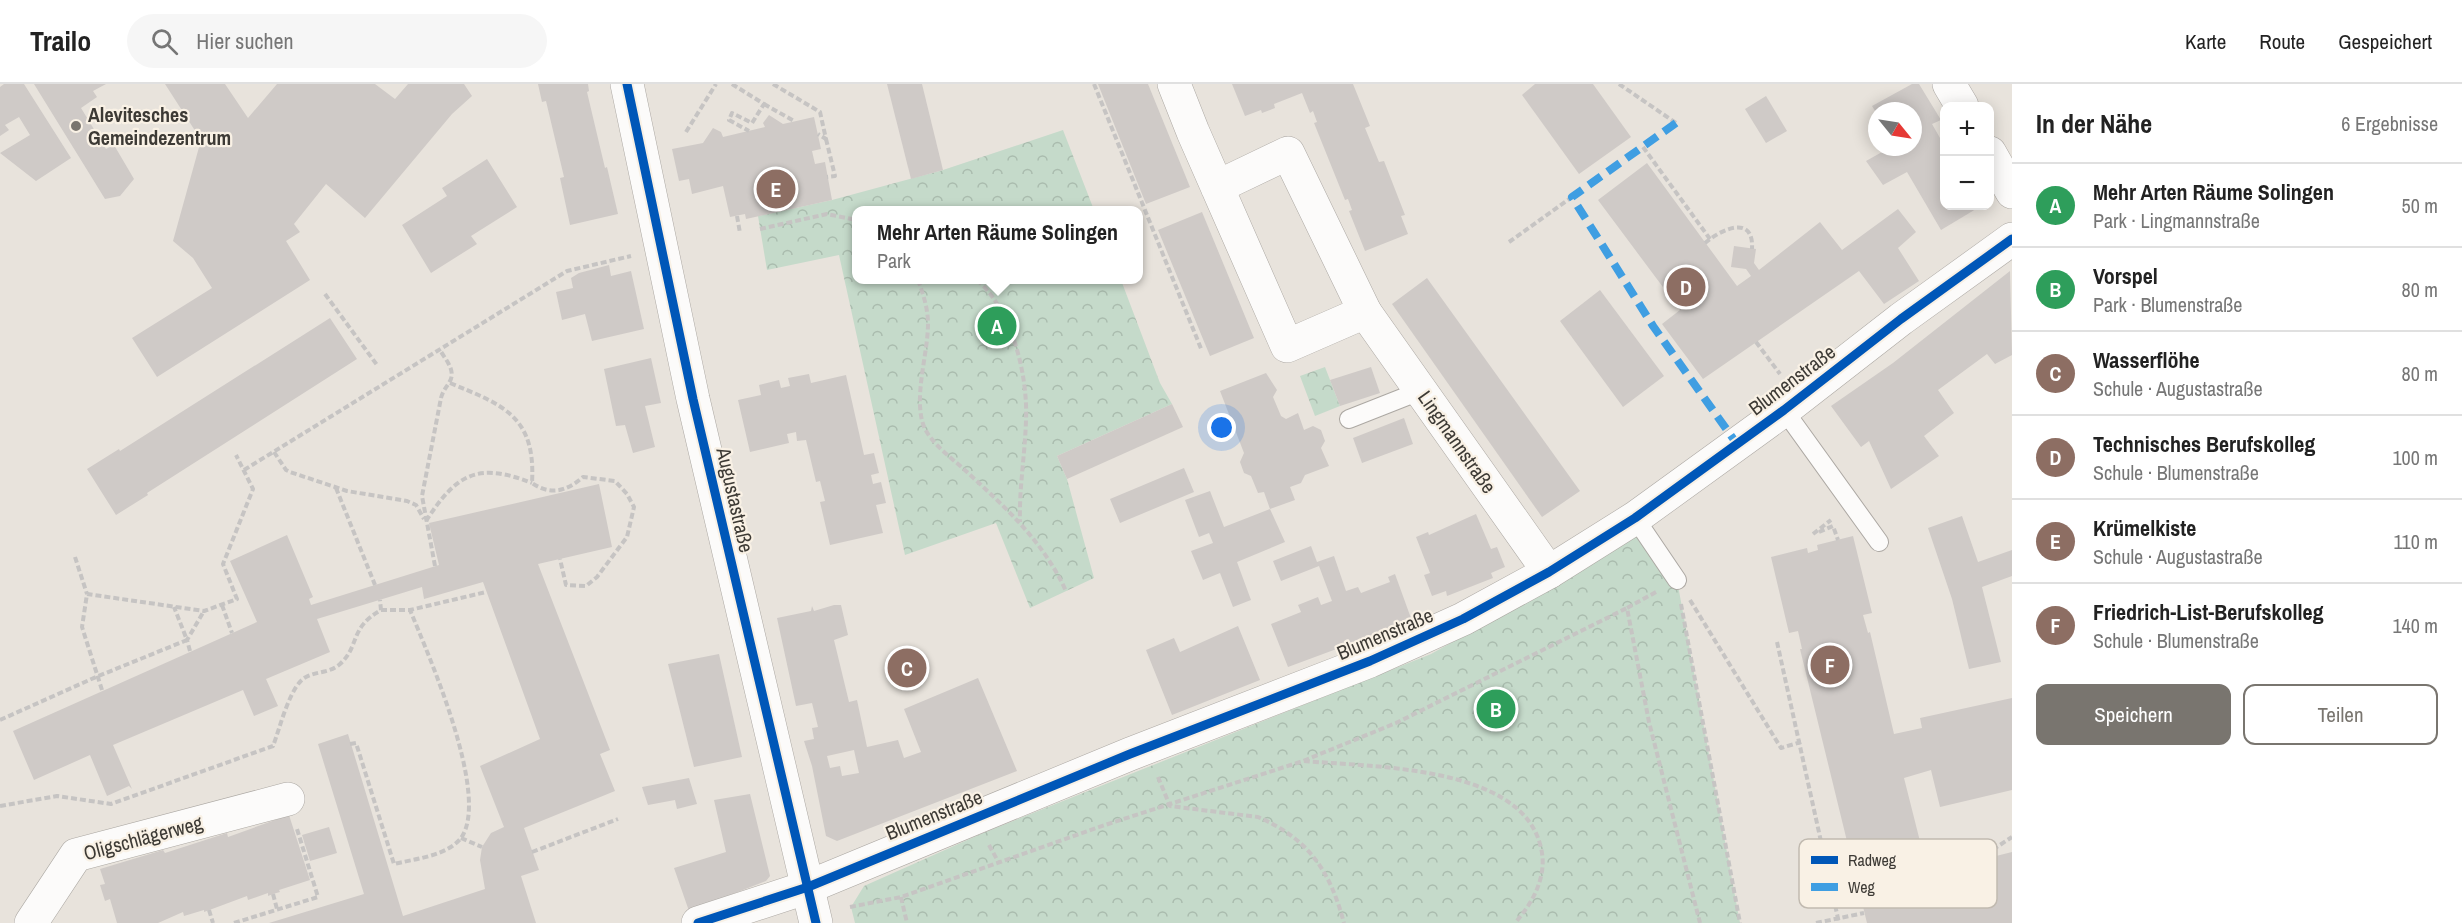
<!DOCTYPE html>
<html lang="de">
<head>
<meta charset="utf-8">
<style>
	body { margin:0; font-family:"Archivo Narrow",sans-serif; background:#f6f6f6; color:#222 }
	.controls { position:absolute; right:18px; top:18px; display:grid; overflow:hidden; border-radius:12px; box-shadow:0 3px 15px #0003 }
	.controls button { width:54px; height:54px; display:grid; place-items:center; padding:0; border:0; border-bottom:2px solid #e0e0e0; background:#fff; color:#222; font:30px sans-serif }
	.compass { position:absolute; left:1868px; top:18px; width:54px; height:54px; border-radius:50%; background:#fff; box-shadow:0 3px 15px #0003; rotate:120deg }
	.you { position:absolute; left:1222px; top:344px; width:21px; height:21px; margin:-15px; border:4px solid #fff; border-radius:50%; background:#1a73e8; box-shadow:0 0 0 9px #1a73e833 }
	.badge { display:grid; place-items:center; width:39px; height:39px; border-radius:50%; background:#79756f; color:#fff; font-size:20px; font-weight:700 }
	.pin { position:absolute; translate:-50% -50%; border:3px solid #fff; box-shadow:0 2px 6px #0006 }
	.popup { position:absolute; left:852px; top:122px; width:291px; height:78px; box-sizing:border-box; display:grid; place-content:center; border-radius:12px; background:#fff; filter:drop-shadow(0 2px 4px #0005); font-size:20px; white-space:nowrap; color:#767676 }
	.popup b { font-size:22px; color:#222 }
	.popup::after { content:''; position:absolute; left:50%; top:100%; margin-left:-12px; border:12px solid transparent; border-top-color:#fff }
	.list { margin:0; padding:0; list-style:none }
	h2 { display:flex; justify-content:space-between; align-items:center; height:78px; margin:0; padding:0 24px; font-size:26px }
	h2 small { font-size:20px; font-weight:400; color:#767676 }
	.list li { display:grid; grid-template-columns:39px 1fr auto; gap:18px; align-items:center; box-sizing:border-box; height:84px; padding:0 24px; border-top:2px solid #e0e0e0 }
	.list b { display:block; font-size:22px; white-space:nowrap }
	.list p { margin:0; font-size:20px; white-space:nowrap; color:#767676 }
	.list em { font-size:20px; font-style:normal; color:#767676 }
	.actions { display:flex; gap:12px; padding:18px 24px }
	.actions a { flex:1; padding:14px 0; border:2px solid #79756f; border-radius:12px; text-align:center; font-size:21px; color:#79756f }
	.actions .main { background:#79756f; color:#fff }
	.icon { flex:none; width:33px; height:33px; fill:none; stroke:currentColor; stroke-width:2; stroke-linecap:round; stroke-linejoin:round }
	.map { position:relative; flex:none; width:2012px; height:839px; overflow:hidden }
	header { display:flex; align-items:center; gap:36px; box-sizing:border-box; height:84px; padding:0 30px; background:#fff; border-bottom:2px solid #e0e0e0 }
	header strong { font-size:28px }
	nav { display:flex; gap:33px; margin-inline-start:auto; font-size:21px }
	.search { width:420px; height:54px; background:#f6f6f6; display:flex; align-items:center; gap:15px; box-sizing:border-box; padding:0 21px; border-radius:33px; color:#767676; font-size:22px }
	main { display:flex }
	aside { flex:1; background:#fff }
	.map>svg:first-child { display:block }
</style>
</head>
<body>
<header>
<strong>Trailo</strong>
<div class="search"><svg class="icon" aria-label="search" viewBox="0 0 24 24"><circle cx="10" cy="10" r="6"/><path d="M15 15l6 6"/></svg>Hier suchen</div>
<nav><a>Karte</a><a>Route</a><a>Gespeichert</a></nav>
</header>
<main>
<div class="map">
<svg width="2012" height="839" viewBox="0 0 2012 839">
	<defs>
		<pattern id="park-crowns" width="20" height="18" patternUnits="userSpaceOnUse" patternTransform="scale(1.5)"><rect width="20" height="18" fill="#c5daca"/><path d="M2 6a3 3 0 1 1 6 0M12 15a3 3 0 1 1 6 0" fill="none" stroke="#aabcae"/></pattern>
	</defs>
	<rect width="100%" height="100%" fill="#e8e3dc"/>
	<!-- park -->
	<g fill="url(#park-crowns)">
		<path d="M 1063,46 L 1094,126 L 856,127 L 856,196 L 1121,196 L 1160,299 L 1172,320 L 1057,372 L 1067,395 L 1094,494 L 1030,524 L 996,439 L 905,471 L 839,171 L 767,186 L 758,132 L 832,116 L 943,86 Z"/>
		<path d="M 1325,283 L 1340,322 L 1315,332 L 1300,292 Z"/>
		<path d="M 1642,446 L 1677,496 L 1740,839 L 855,839 L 851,823 L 864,802 L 983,749 L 1431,570 L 1554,501 Z"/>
	</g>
	<!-- building -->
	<g fill="#cfcac7" fill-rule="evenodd">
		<path d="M 4,0 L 24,0 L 71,74 L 36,97 L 0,69 L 30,51 L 19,33 L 5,41 L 9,46 L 0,52 L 0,3 Z"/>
		<path d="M 34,0 L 106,0 L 93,7 L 97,13 L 81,24 L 106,65 L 114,61 L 134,95 L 120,112 L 105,115 Z"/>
		<path d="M 165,0 L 225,0 L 248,34 L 277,0 L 375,0 L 395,15 L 408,0 L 464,0 L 472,12 L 452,30 L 365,134 L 326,100 L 294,140 L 300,148 L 286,157 L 310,196 L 157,293 L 132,254 L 212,204 L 193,174 L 173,157 L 201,56 Z"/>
		<path d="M 538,0 L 588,0 L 589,7 L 587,8 L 605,84 L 607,83 L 618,130 L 570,141 L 560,94 L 564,93 L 546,17 L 542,18 Z"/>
		<path d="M 887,0 L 922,0 L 943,86 L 911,95 Z"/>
		<path d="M 1098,0 L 1148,0 L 1190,103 L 1146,120 Z"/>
		<path d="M 1232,0 L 1353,0 L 1370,42 L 1365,44 L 1379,78 L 1384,77 L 1405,131 L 1401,132 L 1408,150 L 1365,167 L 1349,127 L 1352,126 L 1348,115 L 1345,116 L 1314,39 L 1317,38 L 1313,27 L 1310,29 L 1302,9 L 1274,20 L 1275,24 L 1262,29 L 1261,26 L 1245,32 Z"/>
		<path d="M 1535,0 L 1593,0 L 1631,53 L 1579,90 L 1522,11 Z"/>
		<path d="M 1912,0 L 1919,0 L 1941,36 L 1932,40 L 1944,61 L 1944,122 L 1981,122 L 1941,146 L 1907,88 L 1883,101 L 1866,77 L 1891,63 L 1913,63 L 1913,27 L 1877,27 L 1877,30 L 1872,22 Z"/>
		<path d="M 1766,12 L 1787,47 L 1766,59 L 1745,25 Z"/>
		<path d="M 769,31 L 783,40 L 814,33 L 821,65 L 812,67 L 815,80 L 825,78 L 832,116 L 746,135 L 745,130 L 730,133 L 723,102 L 692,110 L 689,95 L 679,97 L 672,65 L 703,59 L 713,44 L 721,48 L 723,53 L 765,43 L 763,39 Z"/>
		<path d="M 487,75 L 517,123 L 471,152 L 477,160 L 431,189 L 402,141 L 447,112 L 442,104 Z"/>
		<path d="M 1647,79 L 1737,202 L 1751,192 L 1746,185 L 1731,183 L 1734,162 L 1756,165 L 1754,179 L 1759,186 L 1820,138 L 1842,166 L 1898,125 L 1916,148 L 1898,164 L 1919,197 L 1884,220 L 1859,187 L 1703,295 L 1662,240 L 1680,226 L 1598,116 Z"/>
		<path d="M 1202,128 L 1254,254 L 1210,272 L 1158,146 Z"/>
		<path d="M 609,181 L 611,192 L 631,187 L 644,245 L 592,257 L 585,230 L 562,236 L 556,208 L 573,204 L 571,194 L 579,189 Z"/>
		<path d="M 2010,187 L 2012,271 L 1995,280 L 1987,270 L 1938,306 L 1954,329 L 1924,352 L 1939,372 L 1891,405 L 1869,357 L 1861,363 L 1831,322 L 1893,279 Z"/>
		<path d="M 1427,194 L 1580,407 L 1542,433 L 1392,220 Z"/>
		<path d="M 1600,206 L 1664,292 L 1623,323 L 1560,237 Z"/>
		<path d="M 330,234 L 357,275 L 147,409 L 148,411 L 116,431 L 87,385 L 119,365 L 120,367 Z"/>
		<path d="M 651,274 L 661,319 L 645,322 L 655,363 L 633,369 L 625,341 L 616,342 L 604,285 Z"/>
		<path d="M 1371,283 L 1380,309 L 1340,322 L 1330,296 Z"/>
		<path d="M 1266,289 L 1277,306 L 1273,313 L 1281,332 L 1286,335 L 1298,329 L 1304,346 L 1313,342 L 1321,346 L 1325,357 L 1321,364 L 1329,382 L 1305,391 L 1301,399 L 1290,403 L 1295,416 L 1270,425 L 1264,408 L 1258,409 L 1251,392 L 1244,389 L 1240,378 L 1244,369 L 1220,307 Z"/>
		<path d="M 809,290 L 811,299 L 846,291 L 864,371 L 874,369 L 879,389 L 871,391 L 873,400 L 881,398 L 886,419 L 876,421 L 883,449 L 830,461 L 820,418 L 825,417 L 820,397 L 816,398 L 806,356 L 797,357 L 796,348 L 787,350 L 789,359 L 750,368 L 738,316 L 761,311 L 759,301 L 779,296 L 781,304 L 790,302 L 788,294 Z"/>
		<path d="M 1172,320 L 1183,343 L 1067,395 L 1057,372 Z"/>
		<path d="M 1404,334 L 1413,360 L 1362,379 L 1353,354 Z"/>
		<path d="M 1184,384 L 1194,408 L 1120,439 L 1110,415 Z"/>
		<path d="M 599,400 L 612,463 L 538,480 L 610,666 L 600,670 L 615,707 L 524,744 L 539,786 L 521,792 L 536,839 L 269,839 L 364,810 L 318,660 L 348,650 L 403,832 L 485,805 L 480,776 L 482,763 L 491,749 L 504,743 L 480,682 L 540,655 L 483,498 L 424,515 L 422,503 L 317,535 L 330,568 L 266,595 L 278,622 L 254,632 L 243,606 L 113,661 L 132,705 L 129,702 L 107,712 L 90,671 L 34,696 L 13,647 L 257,538 L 230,477 L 287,451 L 313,513 L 309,515 L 311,521 L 439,481 L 429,439 Z"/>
		<path d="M 1210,407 L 1224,443 L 1270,425 L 1285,458 L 1237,478 L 1251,516 L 1233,523 L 1220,489 L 1203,496 L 1191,467 L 1213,459 L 1209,449 L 1199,453 L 1185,416 Z"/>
		<path d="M 1476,430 L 1491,465 L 1497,463 L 1505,483 L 1491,489 L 1493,494 L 1447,512 L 1446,507 L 1432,512 L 1424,491 L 1430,489 L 1416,453 L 1428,448 L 1429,451 Z"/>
		<path d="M 1962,432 L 1978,478 L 2012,466 L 2012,492 L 1982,503 L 2001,578 L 1969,585 L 1952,515 L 1928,444 Z"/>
		<path d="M 1853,452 L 1872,529 L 1863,531 L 1868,549 L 1870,548 L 1894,650 L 1922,644 L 1920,634 L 2012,614 L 2012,706 L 1940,723 L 1931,686 L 1904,694 L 1928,789 L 2012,768 L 2012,839 L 1867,839 L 1800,565 L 1802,565 L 1798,547 L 1789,549 L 1771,473 L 1807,464 L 1808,469 L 1818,466 L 1817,461 Z"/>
		<path d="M 1311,462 L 1317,478 L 1334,472 L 1346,507 L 1358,503 L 1361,509 L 1390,498 L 1388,493 L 1395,490 L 1412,537 L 1288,583 L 1271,540 L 1301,528 L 1298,521 L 1318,513 L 1321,521 L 1332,517 L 1319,482 L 1281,497 L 1273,477 Z"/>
		<path d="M 834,521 L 841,521 L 848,551 L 834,556 L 849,618 L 857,616 L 867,663 L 898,656 L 904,674 L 921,668 L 904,625 L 978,594 L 1017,687 L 837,757 L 826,752 L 812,682 L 804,657 L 814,655 L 812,644 L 818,643 L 812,619 L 796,622 L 777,534 L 811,527 L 812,522 L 814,527 ZM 854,666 L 859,689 L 842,692 L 840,682 L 830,684 L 827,672 Z"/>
		<path d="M 1238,542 L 1260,596 L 1172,631 L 1146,566 L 1174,554 L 1180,568 Z"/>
		<path d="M 719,570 L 742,673 L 694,683 L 668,580 Z"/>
		<path d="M 689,694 L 697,720 L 677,725 L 675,716 L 648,721 L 642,703 Z"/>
		<path d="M 750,710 L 770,792 L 766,797 L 689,827 L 674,784 L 726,768 L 714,716 Z"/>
		<path d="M 289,731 L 310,796 L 279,806 L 280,808 L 273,810 L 268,812 L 268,809 L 248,816 L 247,812 L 204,828 L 204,826 L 184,832 L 183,828 L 158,839 L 117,839 L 110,815 L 105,817 L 100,801 L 105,800 L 100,785 L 163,766 L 165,769 L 227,749 L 228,753 Z"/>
		<path d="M 329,743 L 337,769 L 310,777 L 302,751 Z"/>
	</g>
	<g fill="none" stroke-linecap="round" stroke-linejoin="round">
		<!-- service casing -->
		<g stroke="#aca8a3" stroke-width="20">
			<g id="service">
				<path d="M 1784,326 L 1879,458"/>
				<path d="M 1349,335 L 1420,307"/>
				<path d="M 1635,434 L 1677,496"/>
			</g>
		</g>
		<!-- minor casing -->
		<g stroke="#aca8a3" stroke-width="34">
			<g id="minor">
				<path d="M 627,0 L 693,315 L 816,839"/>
				<path d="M 1174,0 L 1193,48 L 1287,262 L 1365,228 L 1288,69 L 1217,103"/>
				<path d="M 1949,0 L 1962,22"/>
				<path d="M 1990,69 L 2012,108"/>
				<path d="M 1365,228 L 1549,488"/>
				<path d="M 31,839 L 76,771 L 288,715"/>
				<path d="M 698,839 L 808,803 L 1130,670 L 1370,577 L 1463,535 L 1549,488 L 1635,434 L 1784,326 L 1901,235 L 2012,155"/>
			</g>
		</g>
		<!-- path -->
		<g stroke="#c6c4c3" stroke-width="4" stroke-dasharray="6 3" stroke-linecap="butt">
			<path d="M 732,0 L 764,20 L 752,39 L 732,29 L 729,36 L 749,47"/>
			<path d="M 773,0 L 820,28 L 826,55 L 818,50"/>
			<path d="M 1094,0 L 1202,267"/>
			<path d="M 1619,0 L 1676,39"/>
			<path d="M 764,20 L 794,37"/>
			<path d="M 686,48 L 716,0"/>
			<path d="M 826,55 L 835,92 L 827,93"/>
			<path d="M 1643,63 L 1710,155"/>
			<path d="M 737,132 L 740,149"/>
			<path d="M 760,145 L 827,130 L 856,136"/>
			<path d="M 1509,158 L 1572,113"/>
			<path d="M 1705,159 C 1720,146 1754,129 1752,165"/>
			<path d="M 918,196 C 923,210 928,224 928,240 C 928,271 912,317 925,345 C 934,362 953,375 967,388 C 1006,424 1043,457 1066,507"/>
			<path d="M 977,196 C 1012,226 1028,291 1026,336 C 1025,371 1019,404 1020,438"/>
			<path d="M 325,210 L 377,281"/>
			<path d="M 1756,258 L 1780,290"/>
			<path d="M 450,299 C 503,321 536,332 532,399 C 551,412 567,407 583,393 L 615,397 L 627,410 L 634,423 L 627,453 L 597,493 L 586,502 L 566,501 L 560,475"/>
			<path d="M 274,368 L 286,386 L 290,388 L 347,407 L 407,417 L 416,421 L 424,435"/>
			<path d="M 244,386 L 567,187 L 631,172"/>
			<path d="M 336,404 L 375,501"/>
			<path d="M 426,437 C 457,389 478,378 532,399"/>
			<path d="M 1819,448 L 1833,442 L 1838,456"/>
			<path d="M 1813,450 L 1831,436"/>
			<path d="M 75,473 L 87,510"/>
			<path d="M 435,482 L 422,412 L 441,314 C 443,306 447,303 450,297 C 456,286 445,275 440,266"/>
			<path d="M 1656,508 L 1627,524 L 1649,638 L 1700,839"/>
			<path d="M 1690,516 L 1781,664 L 1801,658"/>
			<path d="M 1681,520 L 1740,839"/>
			<path d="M 222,521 L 232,549"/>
			<path d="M 381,526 L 410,526 L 486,508"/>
			<path d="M 1777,558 L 1839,839"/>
			<path d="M 190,567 L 187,556 L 204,527"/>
			<path d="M 102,606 L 82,543 L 87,510 L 204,527 L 237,515 L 223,480 L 253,405 L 236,371"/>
			<path d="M 0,636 L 96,593 L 187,556 L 174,523"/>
			<path d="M 350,660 L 356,659 L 394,780 C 414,775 447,772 461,754 C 491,712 428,570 410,526"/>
			<path d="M 1304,677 C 1371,683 1518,681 1540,760 C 1549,790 1534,817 1515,839"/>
			<path d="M 1158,693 L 1170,722 L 1258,733 C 1309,755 1330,787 1344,839"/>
			<path d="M 0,722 L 57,712 L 111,720 L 273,662 C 280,644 290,601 306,593 C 318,587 330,589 340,580 C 360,562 349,544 381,526 L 380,516"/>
			<path d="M 461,754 L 482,763"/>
			<path d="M 1969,756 L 1974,778 L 2012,753"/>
			<path d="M 989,761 L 999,779"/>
			<path d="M 532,768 L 618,735"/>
			<path d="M 273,810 L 277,825"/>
			<path d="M 901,813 L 907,839"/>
			<path d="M 850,823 L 901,813 L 1105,741 L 1303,677 L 1396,639 L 1627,524"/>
			<path d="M 209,826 L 213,839"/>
			<path d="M 234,839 L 318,813 L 297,745"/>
			<path d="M 1816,839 L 1864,829"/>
		</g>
		<!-- service -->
		<use href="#service" stroke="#fcfbfa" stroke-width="18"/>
		<!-- minor -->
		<use href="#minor" stroke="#fcfbfa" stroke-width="33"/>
		<!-- quiet -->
		<path stroke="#3f9ee2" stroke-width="8" stroke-dasharray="15 8" stroke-linecap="butt" d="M 1676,39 L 1572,113 L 1653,242 L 1737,360"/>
		<!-- cycleway casing -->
		<g stroke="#f9f1e5" stroke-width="13">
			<g id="cycleway">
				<path d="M 627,0 L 693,315 L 816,839"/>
				<path d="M 698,839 L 808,803 L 1130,670 L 1370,577 L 1463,535 L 1549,488 L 1635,434 L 1784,326 L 1901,235 L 2012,155"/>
			</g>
		</g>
		<!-- cycleway -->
		<use href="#cycleway" stroke="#0057b8" stroke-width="9"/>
	</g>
	<!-- markers -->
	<circle fill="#79756f" stroke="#f9f1e5" stroke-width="2" cx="76" cy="42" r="6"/>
	<g text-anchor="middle" stroke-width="4.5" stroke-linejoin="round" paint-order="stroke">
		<!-- poi labels -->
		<g font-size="20" font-weight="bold" fill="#3d3a35" stroke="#f9f1e5" text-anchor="start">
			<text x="88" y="38">Alevitesches<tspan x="88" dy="23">Gemeindezentrum</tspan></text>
		</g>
		<!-- street labels -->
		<g font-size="20" fill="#3d3a35" stroke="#f9f1e5">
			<text transform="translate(1792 296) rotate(-37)" y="7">Blumenstraße</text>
			<text transform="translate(1457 358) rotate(55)" y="7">Lingmannstraße</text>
			<text transform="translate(735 416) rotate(77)" y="7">Augustastraße</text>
			<text transform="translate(1385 550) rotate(-23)" y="7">Blumenstraße</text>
			<text transform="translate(934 731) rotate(-22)" y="7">Blumenstraße</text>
			<text transform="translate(143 754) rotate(-15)" y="7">Oligschlägerweg</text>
		</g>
	</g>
	<!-- legend -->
	<rect x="1799" y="755" width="198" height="69" rx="9" fill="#f9f1e5" stroke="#c1bab0" stroke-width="1.5"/>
	<rect x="1811" y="772" width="27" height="8" fill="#0057b8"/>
	<rect x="1811" y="799" width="27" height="8" fill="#3f9ee2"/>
	<g font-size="16" fill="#3d3a35">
		<text x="1848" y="782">Radweg</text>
		<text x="1848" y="809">Weg</text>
	</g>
</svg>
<div class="controls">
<button>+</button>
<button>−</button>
</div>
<svg class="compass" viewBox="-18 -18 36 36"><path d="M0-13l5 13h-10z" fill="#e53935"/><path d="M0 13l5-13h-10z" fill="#767676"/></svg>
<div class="you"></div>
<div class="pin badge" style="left:997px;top:242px;background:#2e9e5b">A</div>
<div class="popup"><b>Mehr Arten Räume Solingen</b>Park</div>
<div class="pin badge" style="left:1496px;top:625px;background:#2e9e5b">B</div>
<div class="pin badge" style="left:907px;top:584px;background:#8d6e63">C</div>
<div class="pin badge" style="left:1686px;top:203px;background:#8d6e63">D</div>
<div class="pin badge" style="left:776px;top:105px;background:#8d6e63">E</div>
<div class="pin badge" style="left:1830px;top:581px;background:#8d6e63">F</div>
</div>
<aside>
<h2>In der Nähe<small>6 Ergebnisse</small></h2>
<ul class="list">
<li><span class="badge" style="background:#2e9e5b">A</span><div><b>Mehr Arten Räume Solingen</b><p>Park · Lingmannstraße</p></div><em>50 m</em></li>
<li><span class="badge" style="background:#2e9e5b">B</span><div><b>Vorspel</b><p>Park · Blumenstraße</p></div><em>80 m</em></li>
<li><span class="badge" style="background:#8d6e63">C</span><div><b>Wasserflöhe</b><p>Schule · Augustastraße</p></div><em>80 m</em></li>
<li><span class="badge" style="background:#8d6e63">D</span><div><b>Technisches Berufskolleg</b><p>Schule · Blumenstraße</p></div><em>100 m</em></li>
<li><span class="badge" style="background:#8d6e63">E</span><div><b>Krümelkiste</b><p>Schule · Augustastraße</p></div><em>110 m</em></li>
<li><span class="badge" style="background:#8d6e63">F</span><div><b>Friedrich-List-Berufskolleg</b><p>Schule · Blumenstraße</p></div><em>140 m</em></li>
</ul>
<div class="actions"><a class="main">Speichern</a><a>Teilen</a></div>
</aside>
</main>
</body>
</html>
